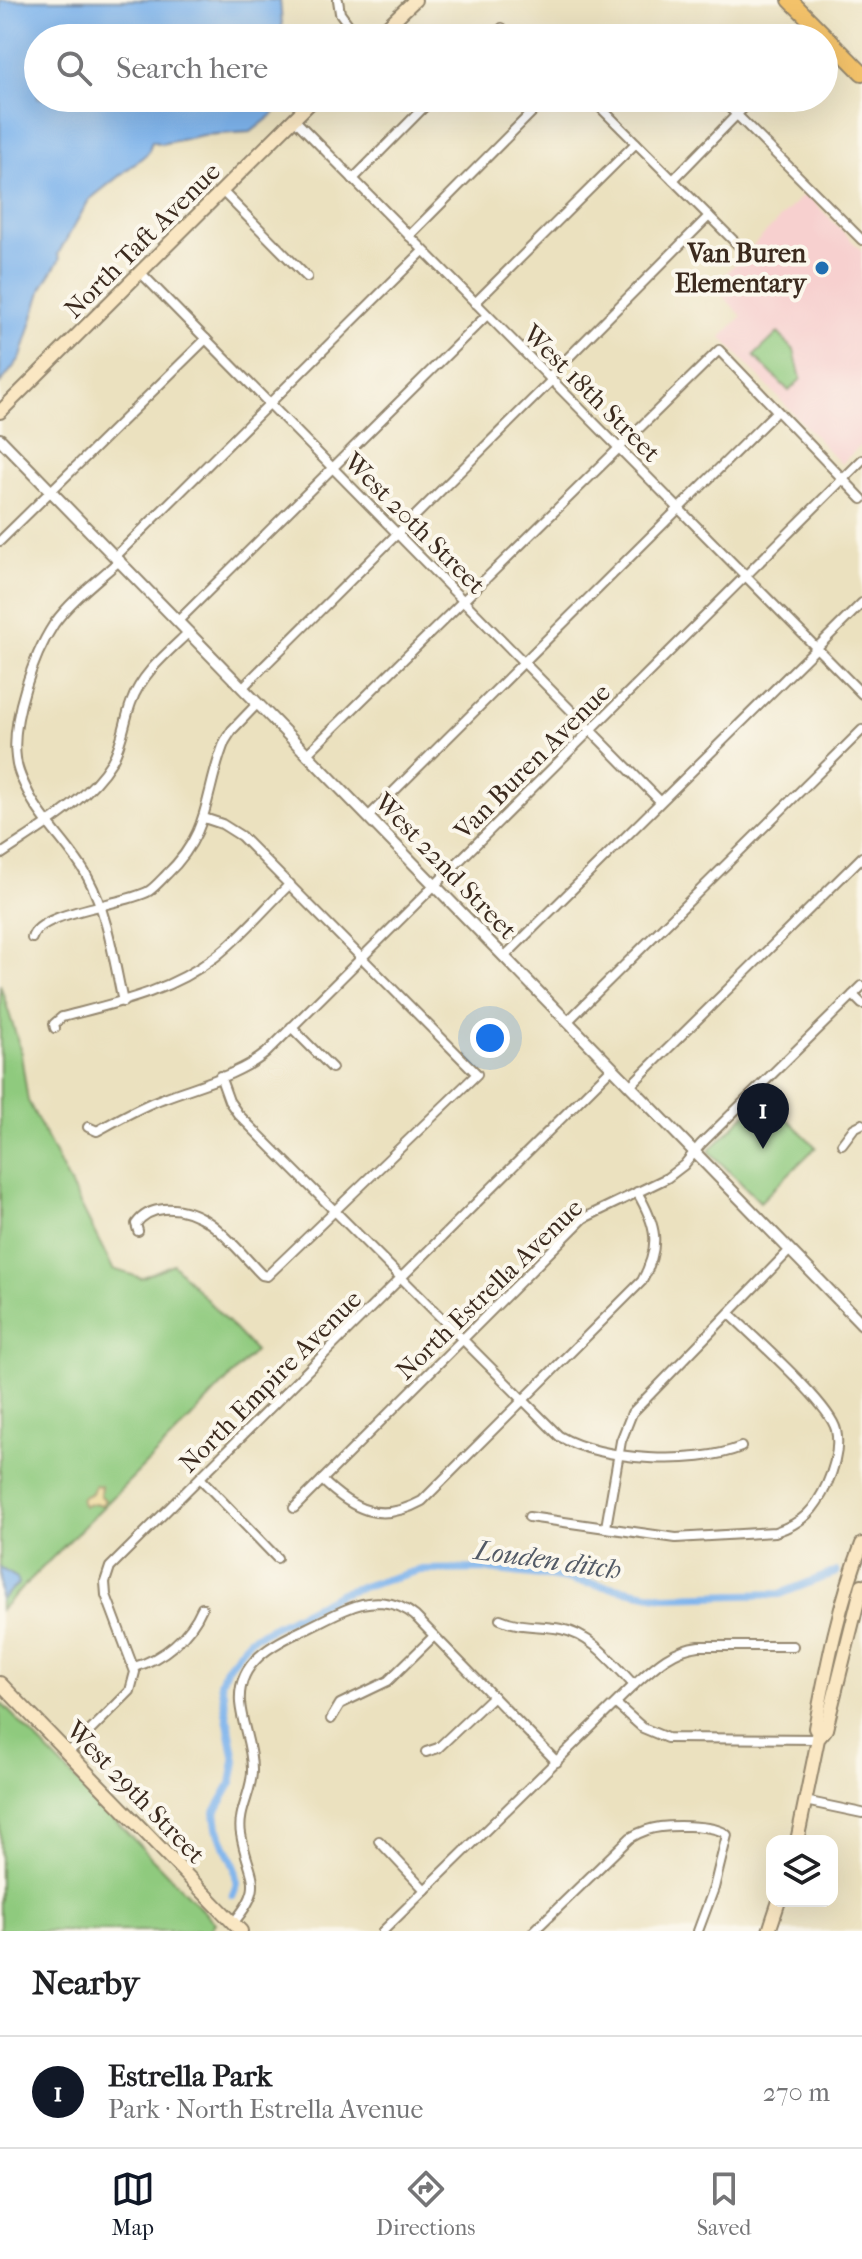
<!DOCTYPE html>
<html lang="en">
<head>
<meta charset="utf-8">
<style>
	body { margin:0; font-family:"IM FELL French Canon",serif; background:#f2f2f2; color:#202124 }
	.controls { position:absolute; right:24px; bottom:24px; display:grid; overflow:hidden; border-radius:16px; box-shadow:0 8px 32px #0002 }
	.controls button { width:72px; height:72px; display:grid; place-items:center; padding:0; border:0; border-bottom:2px solid #e0e0e0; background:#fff; color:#202124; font:40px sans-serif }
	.you { position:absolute; left:490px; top:1038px; width:28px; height:28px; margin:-20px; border:6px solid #fff; border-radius:50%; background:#1a73e8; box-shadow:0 0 0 12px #1a73e833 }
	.badge { display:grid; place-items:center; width:52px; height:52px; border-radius:50%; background:#111827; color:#fff; font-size:26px; font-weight:700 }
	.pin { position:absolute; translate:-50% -66px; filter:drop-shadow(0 2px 4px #0008) }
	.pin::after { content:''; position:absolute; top:42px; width:28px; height:24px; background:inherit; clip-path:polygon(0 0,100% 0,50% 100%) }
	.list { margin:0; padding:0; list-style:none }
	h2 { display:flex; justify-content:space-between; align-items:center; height:104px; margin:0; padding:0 32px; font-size:34px }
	h2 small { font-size:26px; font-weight:400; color:#757577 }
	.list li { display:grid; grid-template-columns:52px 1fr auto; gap:24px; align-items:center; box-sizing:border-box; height:112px; padding:0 32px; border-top:2px solid #e0e0e0 }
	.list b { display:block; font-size:30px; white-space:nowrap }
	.list p { margin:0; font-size:26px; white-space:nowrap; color:#757577 }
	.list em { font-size:26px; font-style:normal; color:#757577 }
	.icon { flex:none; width:44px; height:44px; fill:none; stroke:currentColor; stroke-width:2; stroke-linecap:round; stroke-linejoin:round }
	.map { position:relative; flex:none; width:862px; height:1931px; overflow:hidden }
	.search { position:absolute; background:#fff; box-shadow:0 8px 32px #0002; left:24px; right:24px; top:24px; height:88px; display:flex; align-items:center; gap:20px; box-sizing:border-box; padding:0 28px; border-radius:44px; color:#757577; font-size:30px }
	.sheet { height:216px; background:#fff }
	nav { display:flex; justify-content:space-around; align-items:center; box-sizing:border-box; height:112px; border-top:2px solid #e0e0e0; background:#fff; font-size:22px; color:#757577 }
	nav a { display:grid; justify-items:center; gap:4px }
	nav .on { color:#111827 }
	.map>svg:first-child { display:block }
</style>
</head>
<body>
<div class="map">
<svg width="862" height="1931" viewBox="0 0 862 1931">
	<rect width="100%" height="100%" fill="#fbf7ec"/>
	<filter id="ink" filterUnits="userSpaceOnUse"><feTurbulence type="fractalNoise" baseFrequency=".0125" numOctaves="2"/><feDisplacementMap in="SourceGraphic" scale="16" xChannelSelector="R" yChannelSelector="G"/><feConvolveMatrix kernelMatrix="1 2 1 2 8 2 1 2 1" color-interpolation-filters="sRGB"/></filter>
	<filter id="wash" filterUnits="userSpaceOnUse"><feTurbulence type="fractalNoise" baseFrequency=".006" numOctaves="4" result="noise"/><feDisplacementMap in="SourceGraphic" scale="32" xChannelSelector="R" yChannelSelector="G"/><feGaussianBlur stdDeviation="1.8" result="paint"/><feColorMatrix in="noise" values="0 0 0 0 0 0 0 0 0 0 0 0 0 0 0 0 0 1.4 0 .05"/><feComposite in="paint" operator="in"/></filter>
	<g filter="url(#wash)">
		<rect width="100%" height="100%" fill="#ebe1bf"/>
		<!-- built -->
		<path fill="#f7d0cf" d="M 805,193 L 862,251 L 862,444 L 841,464 L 721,337 L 742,316 L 713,286 Z"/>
		<!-- green -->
		<g fill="#8fca7e" stroke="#657a4e" stroke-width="2">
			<path d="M 778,333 L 794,350 L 801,379 L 789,391 L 754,356 Z"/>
			<path d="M 0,984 L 20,1048 L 28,1101 L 113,1269 L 141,1278 L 173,1264 L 255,1351 L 174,1436 L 0,1610 Z"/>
			<path d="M 764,1096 L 816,1147 L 760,1202 L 709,1151 Z"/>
			<path d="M 0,1702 L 215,1923 L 210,1931 L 0,1931 Z"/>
		</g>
		<!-- sand -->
		<path fill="#eeda9e" stroke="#94825e" stroke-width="2" d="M 95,1485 L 101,1486 L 100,1495 L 105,1500 L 102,1505 L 94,1503 L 84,1506 L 81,1500 L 83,1497 L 92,1493 Z"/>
		<!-- water -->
		<g fill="#7db3ec" stroke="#5c6e85" stroke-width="2">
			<path d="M 0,0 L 280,0 L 283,38 L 38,38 L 38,98 L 280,98 L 274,114 L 251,132 L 203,135 L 161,144 L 152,141 L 148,153 L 89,200 L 58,254 L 60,259 L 42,288 L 21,357 L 0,384 Z"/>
			<path d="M 0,1568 L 17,1578 L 18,1584 L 0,1600 Z"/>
		</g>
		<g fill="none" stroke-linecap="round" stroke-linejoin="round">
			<!-- canal -->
			<path stroke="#7db3ec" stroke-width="8" d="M 233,1895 L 237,1884 L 235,1868 L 217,1828 L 215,1812 L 231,1784 L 235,1761 L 221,1683 L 226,1668 L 250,1639 L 341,1593 L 420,1570 L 488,1569 L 549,1576 L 664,1597 L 780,1594 L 836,1572"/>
		</g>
	</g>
	<g filter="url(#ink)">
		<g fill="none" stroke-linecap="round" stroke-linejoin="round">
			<!-- minor casing -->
			<g stroke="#93866e" stroke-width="12">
				<g id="minor">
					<path d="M 338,0 L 340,13 L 358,38"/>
					<path d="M 493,38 L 502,28"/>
					<path d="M 720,98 L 862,240"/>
					<path d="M 599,106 L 745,252"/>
					<path d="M 294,119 L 862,694"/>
					<path d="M 353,179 L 433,98"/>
					<path d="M 673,180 L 753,98"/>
					<path d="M 222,191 L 307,277"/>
					<path d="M 409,236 L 546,98"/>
					<path d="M 141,273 L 660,801"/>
					<path d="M 475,303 L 636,143"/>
					<path d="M 549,377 L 709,216"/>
					<path d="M 0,541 L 206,339"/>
					<path d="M 116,556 L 423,251"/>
					<path d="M 120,560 C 98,580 71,600 54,624 C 33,656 11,720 16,758 C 17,772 25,786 31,798 C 47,827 73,849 88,878 C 108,915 114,961 123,1002"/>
					<path d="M 178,621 L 487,315"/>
					<path d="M 242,688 L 552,380"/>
					<path d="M 307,754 L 719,350 L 862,499"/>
					<path d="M 368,817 L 777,411"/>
					<path d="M 0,855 C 38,829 87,802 112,761 C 123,742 124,722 131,703 C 141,674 167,653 189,632"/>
					<path d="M 32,938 C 39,911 125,905 149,891 C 156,886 161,880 167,874 C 212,831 204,792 225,741 L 232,730 L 258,703"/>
					<path d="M 504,957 L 862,603"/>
					<path d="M 853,995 L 862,1004"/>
					<path d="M 567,1022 L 862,730"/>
					<path d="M 291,1027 L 332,1068"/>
					<path d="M 55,1028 L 54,1024 L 62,1017 C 116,1003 170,992 215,957 C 242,936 265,908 290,884"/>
					<path d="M 220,1076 L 229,1101 L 238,1114 L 559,1436 C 601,1461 695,1466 741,1447"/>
					<path d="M 630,1086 L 862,857"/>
					<path d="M 88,1127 L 97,1131 C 119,1119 141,1106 164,1098 C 197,1085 238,1076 266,1053 L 862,460"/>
					<path d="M 842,1144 L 854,1128 L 862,1124"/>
					<path d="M 138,1231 L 136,1224 C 143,1214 152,1210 164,1209 C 208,1206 235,1248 262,1275 L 267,1276 L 477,1074 L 241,836 L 222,824 L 204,818"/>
					<path d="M 201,1479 L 277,1558"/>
					<path d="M 322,1480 C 353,1510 380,1524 422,1501 L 642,1281 C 661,1246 657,1226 637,1192"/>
					<path d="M 294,1508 L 584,1218 L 667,1178 L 684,1165 L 701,1144 L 862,986"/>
					<path d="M 529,1517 L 676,1538 L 775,1532 C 803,1523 815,1510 827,1484 C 834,1468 840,1448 836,1430 C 830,1404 751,1335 729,1313"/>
					<path d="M 606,1527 L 621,1441 L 632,1413 L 790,1250"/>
					<path d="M 500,1619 C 520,1628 540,1625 561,1629 C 592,1635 613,1663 634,1685"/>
					<path d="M 134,1667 C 163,1659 190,1636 202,1608"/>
					<path d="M 616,1704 L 643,1728 L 667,1738 L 818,1739"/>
					<path d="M 331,1719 L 340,1704 L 388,1681 L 434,1636"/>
					<path d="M 426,1752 L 438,1748 L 493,1696"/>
					<path d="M 68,1753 L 130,1691 L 135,1672 L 106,1595 L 105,1582 L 110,1567 L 612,1068"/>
					<path d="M 805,1801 L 862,1813"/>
					<path d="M 379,1841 L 425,1890"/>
					<path d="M 233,1923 C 268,1883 248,1878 241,1834 C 237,1811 253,1791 252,1769 C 252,1746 242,1725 240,1703 C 237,1662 272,1645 303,1630 C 318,1623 332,1615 347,1609 C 370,1599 395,1599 415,1616 L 557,1762"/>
					<path d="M 383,1931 L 634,1685 C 654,1667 672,1649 699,1646 L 793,1646"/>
					<path d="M 534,1931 L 630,1838 C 635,1835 641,1832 647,1830 C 663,1824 716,1824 727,1835 L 714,1888 L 698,1931"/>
				</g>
			</g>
			<!-- tertiary casing -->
			<g stroke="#93866e" stroke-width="14">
				<path id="tertiary" d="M 0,439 L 862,1324"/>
			</g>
			<!-- secondary casing -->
			<g stroke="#93866e" stroke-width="16">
				<g id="secondary">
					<path d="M 375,38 L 415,0"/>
					<path d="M 0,412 L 315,98"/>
					<path d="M 0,1683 L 241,1931"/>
					<path d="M 819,1735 L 815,1728 C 827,1665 839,1603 862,1544"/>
					<path d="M 797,1841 L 818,1739 L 826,1729 L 862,1585"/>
					<path d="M 769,1931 L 779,1901"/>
				</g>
			</g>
			<!-- trunk casing -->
			<g stroke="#93866e" stroke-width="18">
				<path id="trunk" d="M 790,0 L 862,73"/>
			</g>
			<!-- minor -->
			<use href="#minor" stroke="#fff" stroke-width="8"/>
			<!-- tertiary -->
			<use href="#tertiary" stroke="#fff" stroke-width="10"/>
			<!-- secondary -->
			<use href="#secondary" stroke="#fae7c3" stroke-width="12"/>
			<!-- trunk -->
			<use href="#trunk" stroke="#f3c26a" stroke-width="14"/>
		</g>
	</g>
	<!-- markers -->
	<circle fill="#1f6fb2" stroke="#fbf7ec" stroke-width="3" cx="822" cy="268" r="8"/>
	<g text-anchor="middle" stroke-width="8" stroke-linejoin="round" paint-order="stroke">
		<!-- street labels -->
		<g font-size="26" fill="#3b2a1e" stroke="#fbf7ec">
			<text transform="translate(142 240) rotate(-45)" y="9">North Taft Avenue</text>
			<text transform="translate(592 393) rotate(45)" y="9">West 18th Street</text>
			<text transform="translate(415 523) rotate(45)" y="9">West 20th Street</text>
			<text transform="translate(532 761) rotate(-45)" y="9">Van Buren Avenue</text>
			<text transform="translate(446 866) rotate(46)" y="9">West 22nd Street</text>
			<text transform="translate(489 1289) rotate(-44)" y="9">North Estrella Avenue</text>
			<text transform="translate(270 1381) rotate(-45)" y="9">North Empire Avenue</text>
			<text transform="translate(136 1792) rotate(46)" y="9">West 29th Street</text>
		</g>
		<!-- poi labels -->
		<g font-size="26" font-weight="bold" fill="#3b2a1e" stroke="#fbf7ec" text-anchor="end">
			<text x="806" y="262">Van Buren<tspan x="806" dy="30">Elementary</tspan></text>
		</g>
		<!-- water labels -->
		<g font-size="28" font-style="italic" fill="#525a66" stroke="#fbf7ec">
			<text transform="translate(548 1559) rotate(8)" y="10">Louden ditch</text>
		</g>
	</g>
</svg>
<div class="controls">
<button><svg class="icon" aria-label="layers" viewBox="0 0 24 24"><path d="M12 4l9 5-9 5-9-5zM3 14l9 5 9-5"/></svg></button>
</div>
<div class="you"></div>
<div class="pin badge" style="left:763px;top:1149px">1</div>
<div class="search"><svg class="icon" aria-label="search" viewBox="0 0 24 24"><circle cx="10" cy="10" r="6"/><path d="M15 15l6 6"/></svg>Search here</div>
</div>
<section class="sheet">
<h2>Nearby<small></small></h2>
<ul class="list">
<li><span class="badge">1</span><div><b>Estrella Park</b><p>Park · North Estrella Avenue</p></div><em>270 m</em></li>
</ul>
</section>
<nav>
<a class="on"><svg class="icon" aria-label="map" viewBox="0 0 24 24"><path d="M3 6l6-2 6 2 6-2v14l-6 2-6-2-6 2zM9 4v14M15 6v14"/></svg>Map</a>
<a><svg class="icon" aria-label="directions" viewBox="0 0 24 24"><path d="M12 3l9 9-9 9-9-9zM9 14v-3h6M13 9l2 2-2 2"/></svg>Directions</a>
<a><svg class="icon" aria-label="saved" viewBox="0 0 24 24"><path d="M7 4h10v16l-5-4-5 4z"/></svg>Saved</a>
</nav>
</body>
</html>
